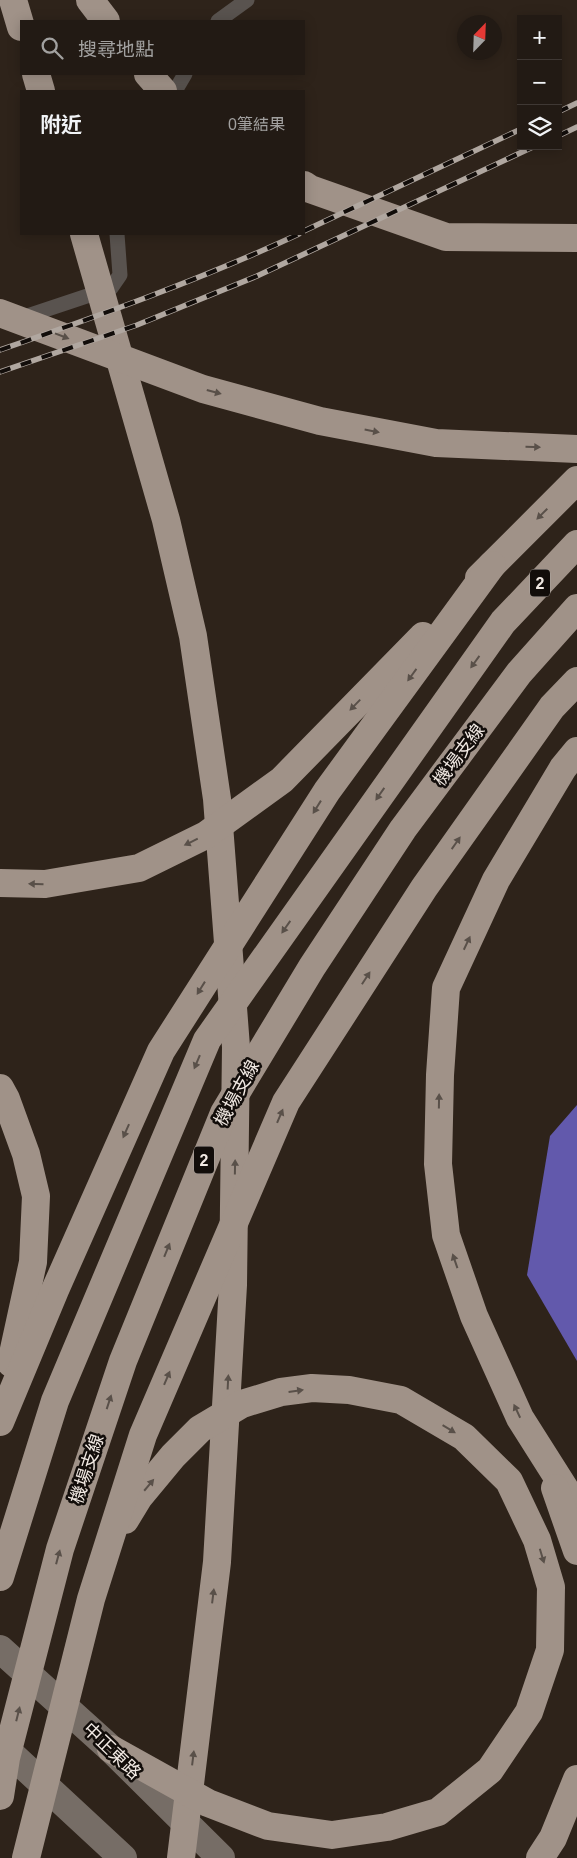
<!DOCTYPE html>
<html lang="zh-TW">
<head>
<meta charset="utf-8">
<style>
	body { margin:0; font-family:Helvetica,"Noto Sans TC",sans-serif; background:#2a231d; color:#f1f3f6 }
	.controls { position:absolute; right:15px; top:15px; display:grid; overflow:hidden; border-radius:0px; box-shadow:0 2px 12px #0003 }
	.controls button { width:45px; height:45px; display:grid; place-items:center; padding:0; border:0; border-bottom:1px solid #3f3834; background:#221a14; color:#f1f3f6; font:25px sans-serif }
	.compass { position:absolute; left:457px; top:15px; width:45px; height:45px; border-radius:50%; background:#221a14; box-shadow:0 2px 12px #0003; rotate:23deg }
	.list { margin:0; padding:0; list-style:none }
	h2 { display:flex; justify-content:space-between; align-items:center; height:65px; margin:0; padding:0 20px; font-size:21px }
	h2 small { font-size:16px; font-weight:400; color:#a2a1a0 }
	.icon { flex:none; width:28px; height:28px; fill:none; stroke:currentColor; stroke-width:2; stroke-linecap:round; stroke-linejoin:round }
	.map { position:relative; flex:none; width:577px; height:1858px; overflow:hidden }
	.search { position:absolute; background:#221a14; box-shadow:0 2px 12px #0003; left:20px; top:20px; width:285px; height:55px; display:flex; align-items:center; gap:12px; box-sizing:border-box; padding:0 18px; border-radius:0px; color:#a2a1a0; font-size:19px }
	.panel { position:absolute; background:#221a14; box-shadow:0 2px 12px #0003; left:20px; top:90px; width:285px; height:145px; border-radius:0px }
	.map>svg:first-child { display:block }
</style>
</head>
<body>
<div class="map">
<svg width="577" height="1858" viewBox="0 0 577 1858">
	<rect width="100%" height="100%" fill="#2e231a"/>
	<!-- water -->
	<path fill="#6259ac" d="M 577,1105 L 577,1361 L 527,1275 L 550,1136 Z"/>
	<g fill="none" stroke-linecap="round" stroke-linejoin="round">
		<!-- lane -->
		<g stroke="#59534f" stroke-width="15">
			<path d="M 218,21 L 247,0"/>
			<path d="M 175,91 L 185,74"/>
			<path d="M 18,319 L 111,288 L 120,275 L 117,234"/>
		</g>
		<!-- secondary -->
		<g stroke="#766d66" stroke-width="28">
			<path d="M 0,1649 L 111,1749 L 221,1858"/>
			<path d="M 0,1744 L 123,1858"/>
		</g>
		<!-- highway -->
		<g stroke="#a09288" stroke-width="28">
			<path d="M 13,0 L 21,27"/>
			<path d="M 90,0 L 106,21"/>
			<path d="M 36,74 L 41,91"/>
			<path d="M 148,74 L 163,91"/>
			<path d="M 304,185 L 310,189 L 446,237 L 577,238"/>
			<path d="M 84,234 L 166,520 L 193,636 L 217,799 L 236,1047 L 233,1285 L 217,1562 L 181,1858"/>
			<path d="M 0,313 L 203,389 L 320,421 L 436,443 L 577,449"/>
			<path d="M 479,578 L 577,480"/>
			<path d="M 577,751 L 563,768 L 496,880 L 446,988 L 440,1075 L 438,1164 L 446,1235 L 474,1316 L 520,1418 L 577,1508"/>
			<path d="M 0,883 L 45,884 L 139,868 L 206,835 L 282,780 L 423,636"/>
			<path d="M 0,1088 L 6,1099 L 26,1154 L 36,1196 L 33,1262 L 11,1363"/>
			<path d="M 0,1422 L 55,1290 L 161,1051 L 327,791 L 492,565"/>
			<path d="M 555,1488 L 577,1551"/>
			<path d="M 0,1577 L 55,1401 L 207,1040 L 503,622 L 577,544"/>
			<path d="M 111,1749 L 208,1803 L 268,1826 L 332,1835 L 387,1827 L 438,1812 L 490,1770 L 529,1712 L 550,1650 L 551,1587 L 537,1540 L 509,1481 L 464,1437 L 401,1400 L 349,1390 L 312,1388 L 281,1392 L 242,1404 L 200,1429 L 173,1456 L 139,1497 L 125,1520"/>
			<path d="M 0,1796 L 6,1758 L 60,1549 L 123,1361 L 224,1113 L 312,967 L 403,829 L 519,673 L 577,608"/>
			<path d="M 26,1858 L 91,1599 L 143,1435 L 286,1102 L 424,888 L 552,707 L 577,681"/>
			<path d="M 540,1858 L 553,1838 L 577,1779"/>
		</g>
		<!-- rail casing -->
		<g stroke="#b0a7a0" stroke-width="5.5">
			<g id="rail">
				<path d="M 558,112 L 577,103"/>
				<path d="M 558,136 L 577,127"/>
				<path d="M 304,231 L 521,129"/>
				<path d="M 0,350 C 101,315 202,279 299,234"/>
				<path d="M 0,372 L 137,325 L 257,276 L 535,146"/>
			</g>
		</g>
		<!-- rail -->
		<use href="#rail" stroke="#120d0a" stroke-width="4" stroke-dasharray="11" stroke-linecap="butt"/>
	</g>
	<!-- one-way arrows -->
	<defs><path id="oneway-solid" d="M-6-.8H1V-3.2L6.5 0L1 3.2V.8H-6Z" transform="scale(1.25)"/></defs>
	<g fill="#595049">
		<use href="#oneway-solid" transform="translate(62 336) rotate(21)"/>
		<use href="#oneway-solid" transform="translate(214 392) rotate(15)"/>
		<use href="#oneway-solid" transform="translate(372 431) rotate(11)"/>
		<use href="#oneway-solid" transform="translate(533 447) rotate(2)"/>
		<use href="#oneway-solid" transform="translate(542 514) rotate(135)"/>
		<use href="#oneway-solid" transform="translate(475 662) rotate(126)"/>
		<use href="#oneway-solid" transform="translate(412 675) rotate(126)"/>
		<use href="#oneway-solid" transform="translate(355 705) rotate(134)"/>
		<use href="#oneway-solid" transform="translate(380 794) rotate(125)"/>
		<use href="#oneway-solid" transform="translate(317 807) rotate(122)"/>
		<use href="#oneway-solid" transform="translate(191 842) rotate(154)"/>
		<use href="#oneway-solid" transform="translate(456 843) rotate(-55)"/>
		<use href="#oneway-solid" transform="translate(36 884) rotate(-179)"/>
		<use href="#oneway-solid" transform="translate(286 927) rotate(125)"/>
		<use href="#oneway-solid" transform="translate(467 943) rotate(-65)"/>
		<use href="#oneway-solid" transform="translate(366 978) rotate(-57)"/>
		<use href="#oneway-solid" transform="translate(201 988) rotate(122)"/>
		<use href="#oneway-solid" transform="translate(197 1062) rotate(113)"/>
		<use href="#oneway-solid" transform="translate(439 1101) rotate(-89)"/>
		<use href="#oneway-solid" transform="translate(280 1116) rotate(-67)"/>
		<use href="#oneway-solid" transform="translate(126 1131) rotate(114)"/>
		<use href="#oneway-solid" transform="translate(235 1167) rotate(-89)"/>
		<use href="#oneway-solid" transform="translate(167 1250) rotate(-68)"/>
		<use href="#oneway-solid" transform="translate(455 1261) rotate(-109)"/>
		<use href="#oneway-solid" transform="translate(167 1378) rotate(-67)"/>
		<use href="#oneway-solid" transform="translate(228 1382) rotate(-87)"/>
		<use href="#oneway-solid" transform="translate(296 1391) rotate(-8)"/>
		<use href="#oneway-solid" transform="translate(109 1402) rotate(-72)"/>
		<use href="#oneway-solid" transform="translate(517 1411) rotate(-115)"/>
		<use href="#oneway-solid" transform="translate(449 1429) rotate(31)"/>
		<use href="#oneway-solid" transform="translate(149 1485) rotate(-50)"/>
		<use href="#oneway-solid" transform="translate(542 1556) rotate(73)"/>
		<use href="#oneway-solid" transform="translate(58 1557) rotate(-75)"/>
		<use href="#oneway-solid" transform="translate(213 1596) rotate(-83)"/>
		<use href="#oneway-solid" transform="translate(18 1714) rotate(-76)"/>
		<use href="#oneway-solid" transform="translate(193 1758) rotate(-83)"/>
	</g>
	<g text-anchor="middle" stroke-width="5" stroke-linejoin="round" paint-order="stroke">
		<!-- shield labels -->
		<g fill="#120d0a" stroke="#aea7a2" stroke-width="1">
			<rect x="530" y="569.5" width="20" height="27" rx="4"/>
			<rect x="194" y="1146.5" width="20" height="27" rx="4"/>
		</g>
		<g font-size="16" font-weight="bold" fill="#f1e9e3">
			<text x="540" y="589">2</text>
			<text x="204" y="1166">2</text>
		</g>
		<!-- street labels -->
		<g font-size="18" fill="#f1e9e3" stroke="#120d0a">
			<text transform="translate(459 755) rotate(-53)" y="6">機場支線</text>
			<text transform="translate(237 1093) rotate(-61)" y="6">機場支線</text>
			<text transform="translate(87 1469) rotate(-72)" y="6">機場支線</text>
			<text transform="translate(112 1751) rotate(44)" y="6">中正東路</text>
		</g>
	</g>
</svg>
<div class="controls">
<button>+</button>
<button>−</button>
<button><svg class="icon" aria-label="layers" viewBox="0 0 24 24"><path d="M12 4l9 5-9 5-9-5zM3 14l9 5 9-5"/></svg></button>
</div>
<svg class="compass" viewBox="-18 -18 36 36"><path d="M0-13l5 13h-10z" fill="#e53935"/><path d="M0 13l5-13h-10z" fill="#a2a1a0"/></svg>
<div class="search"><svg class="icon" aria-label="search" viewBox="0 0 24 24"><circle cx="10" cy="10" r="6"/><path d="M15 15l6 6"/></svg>搜尋地點</div>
<section class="panel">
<h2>附近<small>0筆結果</small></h2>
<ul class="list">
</ul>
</section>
</div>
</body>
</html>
